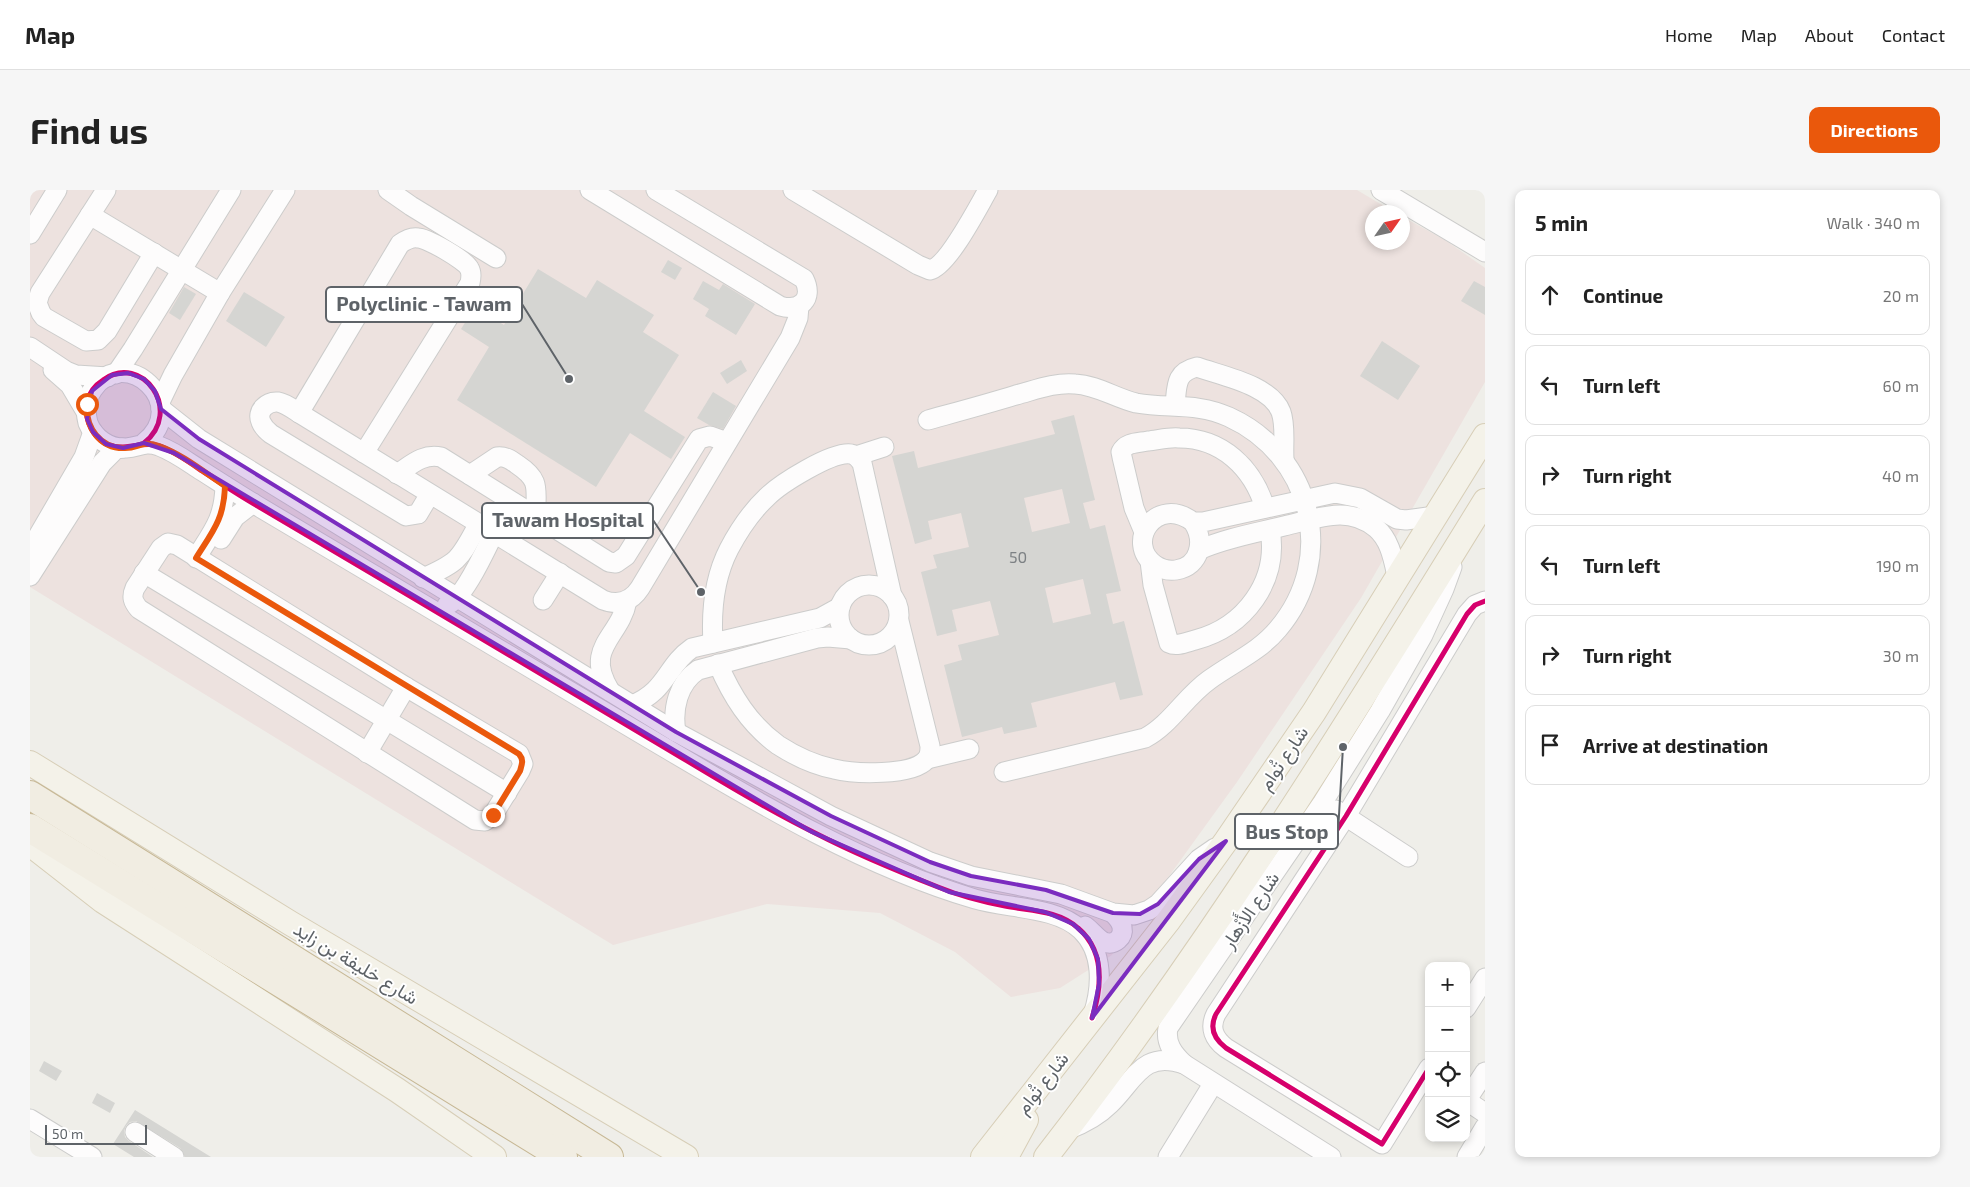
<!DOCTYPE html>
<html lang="en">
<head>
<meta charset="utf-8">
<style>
	body { margin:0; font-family:"Exo 2",Vazirmatn,sans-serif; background:#f6f6f6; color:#222 }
	.controls { position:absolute; right:15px; bottom:15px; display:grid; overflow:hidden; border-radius:10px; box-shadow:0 2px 8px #0003 }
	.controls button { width:45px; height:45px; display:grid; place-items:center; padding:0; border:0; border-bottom:1px solid #e0e0e0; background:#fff; color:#222; font:25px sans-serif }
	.compass { position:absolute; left:1335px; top:15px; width:45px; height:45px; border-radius:50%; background:#fff; box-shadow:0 2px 8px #0003; rotate:56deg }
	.scale { position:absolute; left:15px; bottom:12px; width:102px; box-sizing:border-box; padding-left:5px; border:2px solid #5e6368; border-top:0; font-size:14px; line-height:18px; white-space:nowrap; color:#5e6368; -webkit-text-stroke:4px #fff; paint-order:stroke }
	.stop { position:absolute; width:15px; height:15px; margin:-11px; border:4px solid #ea580c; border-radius:50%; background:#fff }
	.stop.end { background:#ea580c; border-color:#fff; box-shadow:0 1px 5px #0008 }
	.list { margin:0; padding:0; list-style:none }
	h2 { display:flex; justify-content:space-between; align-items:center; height:65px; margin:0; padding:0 20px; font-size:21px }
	h2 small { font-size:16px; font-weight:400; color:#767676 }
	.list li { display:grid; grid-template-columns:32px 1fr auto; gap:15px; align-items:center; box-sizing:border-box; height:80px; margin:0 10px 10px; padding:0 10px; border:1px solid #e0e0e0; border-radius:10px }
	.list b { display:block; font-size:19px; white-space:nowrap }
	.list em { font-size:16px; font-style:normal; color:#767676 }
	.icon { flex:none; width:28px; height:28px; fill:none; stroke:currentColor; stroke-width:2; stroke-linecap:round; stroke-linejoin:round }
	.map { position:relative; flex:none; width:1455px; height:967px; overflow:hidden; border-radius:10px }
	header { display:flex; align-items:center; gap:30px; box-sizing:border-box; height:70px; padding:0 25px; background:#fff; border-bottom:1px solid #e0e0e0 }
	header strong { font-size:24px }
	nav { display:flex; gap:28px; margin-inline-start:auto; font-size:18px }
	.intro { display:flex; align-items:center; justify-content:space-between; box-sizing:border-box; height:120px; padding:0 30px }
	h1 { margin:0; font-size:35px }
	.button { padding:12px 22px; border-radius:10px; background:#ea580c; color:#fff; font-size:18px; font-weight:700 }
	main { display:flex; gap:30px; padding:0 30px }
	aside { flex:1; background:#fff; border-radius:10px; box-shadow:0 2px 8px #0003 }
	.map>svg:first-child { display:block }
</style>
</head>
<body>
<header>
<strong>Map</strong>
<nav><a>Home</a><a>Map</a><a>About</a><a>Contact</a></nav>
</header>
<div class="intro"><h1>Find us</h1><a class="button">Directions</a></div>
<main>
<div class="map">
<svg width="1455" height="967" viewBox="0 0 1455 967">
	<rect width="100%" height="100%" fill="#efeee9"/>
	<!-- medical -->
	<path fill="#ede2df" d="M 0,0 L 1327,0 L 1364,22 L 1342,22 L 1342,52 L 1372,52 L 1373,27 L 1415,50 L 1455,78 L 1455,192 L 1331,408 L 1207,592 L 1082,765 L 1030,798 L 981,807 L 925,762 L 850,723 L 737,714 L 583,755 L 0,397 Z"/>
	<!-- building -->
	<g fill="#d5d5d2" fill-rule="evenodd">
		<path d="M 638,70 L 652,78 L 645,90 L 631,82 Z"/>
		<path d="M 508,79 L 556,108 L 567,90 L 624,125 L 613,142 L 649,165 L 614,221 L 655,247 L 641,269 L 600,243 L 566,297 L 427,210 L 459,157 L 431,139 L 445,117 L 474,135 Z"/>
		<path d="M 673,91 L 689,100 L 693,94 L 725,114 L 706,145 L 675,126 L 679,119 L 663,109 Z"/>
		<path d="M 1444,91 L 1455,97 L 1455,125 L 1431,111 Z"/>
		<path d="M 154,97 L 166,104 L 150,130 L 139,123 Z"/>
		<path d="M 214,102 L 255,127 L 236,157 L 196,131 Z"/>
		<path d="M 1352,151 L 1390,176 L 1368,210 L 1330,186 Z"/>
		<path d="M 711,170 L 717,181 L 697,194 L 690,183 Z"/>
		<path d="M 683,202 L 706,216 L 693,239 L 679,235 L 667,228 Z"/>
		<path d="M 1044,225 L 1065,310 L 1053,313 L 1060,339 L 1075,335 L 1091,401 L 1076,404 L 1083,434 L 1094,431 L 1113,505 L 1090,510 L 1085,492 L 1001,513 L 1007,537 L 974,544 L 972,537 L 932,547 L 914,475 L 932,470 L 928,455 L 969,445 L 960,411 L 922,420 L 927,441 L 907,446 L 891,382 L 907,378 L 903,365 L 939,357 L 931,323 L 898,331 L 902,349 L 885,354 L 862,266 L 884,261 L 888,278 L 1025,244 L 1021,231 ZM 1032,299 L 1040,333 L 1002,342 L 994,308 ZM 1053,389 L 1061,424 L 1023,433 L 1015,398 Z"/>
		<path d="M 14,871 L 32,881 L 26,891 L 9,881 Z"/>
		<path d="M 67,903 L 85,913 L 80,923 L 62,913 Z"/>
		<path d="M 105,920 L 181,967 L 155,967 L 150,958 L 106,931 L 100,932 L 96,936 L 94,941 L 95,947 L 99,951 L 123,967 L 104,967 L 83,954 Z"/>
	</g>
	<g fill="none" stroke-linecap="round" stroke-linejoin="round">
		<!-- minor casing -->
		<g stroke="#cccccb" stroke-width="21">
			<g id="minor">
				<path d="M 76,0 L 10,103 L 7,113 L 11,123 L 14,127 L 56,151 L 68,150 L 77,141 L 124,63"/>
				<path d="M 358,0 L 381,16 L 466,68"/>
				<path d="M 560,0 L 750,116 C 770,122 784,109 774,89 L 626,0"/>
				<path d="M 763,0 L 888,75 L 900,80 C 918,76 948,17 958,0"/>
				<path d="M 1351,0 L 1455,62"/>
				<path d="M 60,25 L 190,103"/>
				<path d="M 0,44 L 27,0"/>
				<path d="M 0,157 L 36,181 L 46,185 L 78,187"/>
				<path d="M 23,180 L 40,195 L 56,222"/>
				<path d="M 86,184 L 103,159 L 201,0"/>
				<path d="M 130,212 L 143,185 L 190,103 L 255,0"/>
				<path d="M 1145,215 C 1147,196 1145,182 1167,177 C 1192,186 1241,195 1251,222 C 1256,236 1253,254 1254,269"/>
				<path d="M 131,219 L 169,249 L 646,542 L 801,626 L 900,672 L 941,686 L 1031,704 L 1083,723 L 1104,725 L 1119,720 L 1128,714 L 1169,669 L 1185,658"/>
				<path d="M 269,223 L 370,54 C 376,50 381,47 388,48 C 397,48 435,70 439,78 C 442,83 441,88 440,93 L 334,263"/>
				<path d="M 898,230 C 927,222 957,214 986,205 C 1005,200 1025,192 1045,194 C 1067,195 1085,208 1106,213 C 1139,219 1166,212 1199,227 C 1282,265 1308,368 1248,439 C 1229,462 1202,473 1179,490 C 1155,507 1140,535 1115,548 L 974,582"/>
				<path d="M 114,253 C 163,214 95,153 63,199 C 56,209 55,222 58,233 C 64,248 79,259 96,258 C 110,257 114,251 129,256 C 145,262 158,272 172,281 C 191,293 211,306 231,318 C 359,393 487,469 615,546 C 720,608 827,674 945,709 C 978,719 1026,716 1051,740 C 1074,762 1072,797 1063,825"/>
				<path d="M 826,266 L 854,257"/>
				<path d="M 367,284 C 381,275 393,263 411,267 L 579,372 L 586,373 L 596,366 L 669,249 L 680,246 L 697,252"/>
				<path d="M 440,285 L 467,267 C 476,266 481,270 488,275 C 512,291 505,300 506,326"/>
				<path d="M 400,304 L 388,324 L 376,326 L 241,244 C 237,241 233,237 231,232 C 226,221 237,211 248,212 C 255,213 263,219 269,223 L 573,410 C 588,416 601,412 610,398 L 760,148 L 768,128 L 769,116"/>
				<path d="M 1163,332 C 1175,350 1171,376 1146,380 C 1139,381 1131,379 1125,375 C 1094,353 1126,304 1163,332 L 1173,332 L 1305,303 L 1330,308 L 1367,329 L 1376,330 L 1405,326"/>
				<path d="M 1114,342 L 1104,318 L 1092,267 L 1091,262 C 1096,252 1108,253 1118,251 C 1128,250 1139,247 1149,248 C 1192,248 1223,278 1235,318"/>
				<path d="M 191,349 L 205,327 L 223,313"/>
				<path d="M 138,353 L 147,355 L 376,497 L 489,564 L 493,574 L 490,581 L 463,625 L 455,631 L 445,630 L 109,419 C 103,412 101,407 105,398 L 131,358 Z"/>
				<path d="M 0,360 L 54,267 L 63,242"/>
				<path d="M 1169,360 C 1196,348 1226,343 1254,336 C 1272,332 1292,325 1310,325 C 1323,325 1336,330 1346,338 C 1360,350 1363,368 1367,386"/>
				<path d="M 166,368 C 183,341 194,329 195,296"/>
				<path d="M 1120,371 L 1123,395 L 1139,453 C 1147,457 1157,452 1165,450 C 1215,437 1249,391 1240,340"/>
				<path d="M 114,383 L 477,603"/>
				<path d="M 0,386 L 72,273 L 86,259 L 93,258"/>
				<path d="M 393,388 C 430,372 430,368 448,335"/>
				<circle cx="839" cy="425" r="30"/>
				<path d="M 513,410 L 530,383"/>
				<path d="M 417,415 C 433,410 456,359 464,343"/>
				<path d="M 683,453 C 681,421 684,388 699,359 C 709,340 721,322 737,307 C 750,294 802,261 821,264 C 826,265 829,269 832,273 L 862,406"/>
				<path d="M 688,474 C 702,506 719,534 748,555 C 765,566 784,575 804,579 C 824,584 882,586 896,570 C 900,566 900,561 900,556 L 869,431"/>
				<path d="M 580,501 C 553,457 590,448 597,411"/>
				<path d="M 602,515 C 637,501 636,476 662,458 L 790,428 L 810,417"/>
				<path d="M 646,542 C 642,519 648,493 668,480 L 787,448 L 798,447 L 821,449"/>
				<path d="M 337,563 L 376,497"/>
				<path d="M 897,569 L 939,559"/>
				<path d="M 1306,620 L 1378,667"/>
				<path d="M 1055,736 C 1062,741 1067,749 1074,752 C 1085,756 1094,747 1092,737 C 1091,731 1087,727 1083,723"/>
				<path d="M 1436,818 L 1455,788"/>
				<path d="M 1399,878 L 1352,954 L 1196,858 C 1184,849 1179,838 1186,824 L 1316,626 L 1437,424 L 1445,415 L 1455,411"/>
				<path d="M 1436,911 L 1455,882"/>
				<path d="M 1437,911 L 1455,923"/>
				<path d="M 0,929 L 62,967"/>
				<path d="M 1037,940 C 1053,934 1068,926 1080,914 C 1105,890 1112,860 1154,874"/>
				<path d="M 105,942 L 144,967"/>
				<path d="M 1138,967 L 1183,894"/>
				<path d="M 1301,967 L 1154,874 C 1143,864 1135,853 1138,838 L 1293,612 L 1350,521 L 1393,445 L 1414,399 L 1422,377"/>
				<path d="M 1437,967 L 1455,937"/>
			</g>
		</g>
		<!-- major casing -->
		<g stroke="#d7ceb7" stroke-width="26">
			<g id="major">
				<path d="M 0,573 L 260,733 L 656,967"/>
				<path d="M 0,654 L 73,711 L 367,900 L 464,967"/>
				<path d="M 953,967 L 1139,730 L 1196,651 L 1284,522 L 1455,246"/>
				<path d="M 976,967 L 996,930"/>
				<path d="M 1016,967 C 1178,759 1317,535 1455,311"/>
			</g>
		</g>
		<!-- highway casing -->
		<g stroke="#c7b895" stroke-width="30">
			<g id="highway">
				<path d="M 0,605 L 579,967"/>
				<path d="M 0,638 L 533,967"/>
			</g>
		</g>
		<!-- minor -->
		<use href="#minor" stroke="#fdfcfc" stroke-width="19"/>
		<!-- major -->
		<use href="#major" stroke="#f4f2e9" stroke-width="24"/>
		<!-- highway -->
		<use href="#highway" stroke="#f1ede2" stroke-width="28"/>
		<!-- cycleway casing -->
		<g stroke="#fff" stroke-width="8">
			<g id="cycleway">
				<path d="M 114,253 C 154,221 112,162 73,190 C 65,195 59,203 57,212 C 54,226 60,241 70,250 C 90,266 109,249 130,256 C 145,262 159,272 172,281 C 192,294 211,307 231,318 C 360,394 488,470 617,547 C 673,580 728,615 787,644 C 826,664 867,681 908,697 C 930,706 953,712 975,716 C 1000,721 1028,720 1048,738 C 1075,761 1072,797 1062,828"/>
				<path d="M 1399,878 L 1352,954 L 1196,858 C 1184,849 1179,838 1186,824 L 1316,626 L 1437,424 L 1445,415 L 1455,411"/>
			</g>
		</g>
		<!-- cycleway -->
		<use href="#cycleway" stroke="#d6006c" stroke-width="5"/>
	</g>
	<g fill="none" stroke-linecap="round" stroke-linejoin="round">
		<!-- route -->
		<path stroke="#ea580c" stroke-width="6" d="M 57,214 C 55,237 70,259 95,258 C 110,258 111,250 129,256 C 152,264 174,282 195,296 C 194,329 183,341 166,368 L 489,564 C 494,570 492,574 490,581 L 463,625"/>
	</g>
	<!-- marked area -->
	<path fill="#7b2cbf" fill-opacity="0.2" stroke="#7b2cbf" stroke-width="4" stroke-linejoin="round" d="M 98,183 L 114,189 L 125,201 L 131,219 L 169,249 L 646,542 L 801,626 L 900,672 L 941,686 L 1016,700 L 1083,723 L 1110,724 L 1128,714 L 1169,669 L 1196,651 L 1062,828 L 1069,794 L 1068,769 L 1059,749 L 1043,734 L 1015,722 L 919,702 L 782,642 L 144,263 L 114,253 L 93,258 L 76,254 L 63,242 L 57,229 L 62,201 L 82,185 Z"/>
	<g text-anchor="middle" stroke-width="4" stroke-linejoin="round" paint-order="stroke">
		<!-- number labels -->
		<g font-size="16" fill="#7d8184">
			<text x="988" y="373">50</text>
		</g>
		<!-- street labels -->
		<g font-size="19" fill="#5e6368" stroke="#fff">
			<text transform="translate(1253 568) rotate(-56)" y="7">شارع تُوام</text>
			<text transform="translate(1220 720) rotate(-56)" y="7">شارع الأَزْهار</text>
			<text transform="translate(326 773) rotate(31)" y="7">شارع خليفة بن زايد</text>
			<text transform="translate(1012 893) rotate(-52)" y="7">شارع تُوام</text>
		</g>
	</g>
	<!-- callouts -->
	<path fill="none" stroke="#5e6368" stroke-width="2" d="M539 189L492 114M671 402L623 330M1313 557L1308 642"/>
	<g fill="#5e6368" stroke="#fff" stroke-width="2">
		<circle cx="539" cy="189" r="5"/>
		<circle cx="671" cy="402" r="5"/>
		<circle cx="1313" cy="557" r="5"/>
	</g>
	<g fill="#fff" stroke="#5e6368" stroke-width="2">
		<rect x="296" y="97" width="196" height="35" rx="5"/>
		<rect x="452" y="313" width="171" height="35" rx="5"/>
		<rect x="1205" y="624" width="103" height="35" rx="5"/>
	</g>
	<g font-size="20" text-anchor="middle" font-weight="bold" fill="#5e6368">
		<text x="394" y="121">Polyclinic - Tawam</text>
		<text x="538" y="337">Tawam Hospital</text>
		<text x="1257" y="649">Bus Stop</text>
	</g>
</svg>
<div class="controls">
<button>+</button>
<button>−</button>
<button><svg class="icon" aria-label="locate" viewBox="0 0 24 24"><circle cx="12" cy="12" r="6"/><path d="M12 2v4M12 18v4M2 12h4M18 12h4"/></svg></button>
<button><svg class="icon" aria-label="layers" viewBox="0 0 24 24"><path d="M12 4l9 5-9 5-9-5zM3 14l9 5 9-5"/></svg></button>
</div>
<svg class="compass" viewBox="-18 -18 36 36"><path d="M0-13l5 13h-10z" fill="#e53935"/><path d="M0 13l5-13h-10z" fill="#767676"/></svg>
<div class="scale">50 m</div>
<div class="stop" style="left:57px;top:214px"></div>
<div class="stop end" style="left:463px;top:625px"></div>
</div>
<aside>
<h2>5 min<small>Walk · 340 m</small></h2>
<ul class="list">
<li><svg class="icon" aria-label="ahead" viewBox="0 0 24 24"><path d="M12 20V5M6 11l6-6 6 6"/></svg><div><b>Continue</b></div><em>20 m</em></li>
<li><svg class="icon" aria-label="left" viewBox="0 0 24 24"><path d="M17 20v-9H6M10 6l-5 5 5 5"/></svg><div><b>Turn left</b></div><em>60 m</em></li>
<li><svg class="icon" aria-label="right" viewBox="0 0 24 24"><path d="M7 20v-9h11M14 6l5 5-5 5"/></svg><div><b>Turn right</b></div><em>40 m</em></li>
<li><svg class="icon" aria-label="left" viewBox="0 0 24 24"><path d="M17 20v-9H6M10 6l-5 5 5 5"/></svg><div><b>Turn left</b></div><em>190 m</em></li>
<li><svg class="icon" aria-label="right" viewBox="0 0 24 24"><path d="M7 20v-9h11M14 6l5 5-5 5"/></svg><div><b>Turn right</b></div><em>30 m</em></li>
<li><svg class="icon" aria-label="arrive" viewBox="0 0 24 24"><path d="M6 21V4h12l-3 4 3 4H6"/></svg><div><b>Arrive at destination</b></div></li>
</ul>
</aside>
</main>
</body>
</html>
